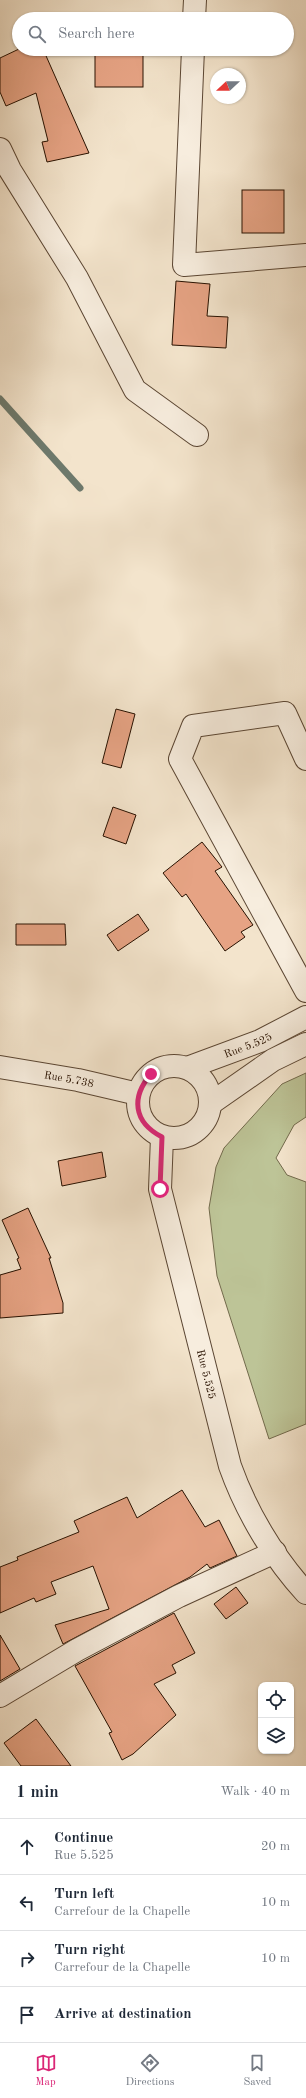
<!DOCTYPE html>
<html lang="en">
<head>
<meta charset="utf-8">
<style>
	body { margin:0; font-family:"Old Standard TT",serif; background:#f2f2f3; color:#1f2937 }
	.controls { position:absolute; right:12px; bottom:12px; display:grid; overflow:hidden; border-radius:8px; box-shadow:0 1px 3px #0004 }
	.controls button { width:36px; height:36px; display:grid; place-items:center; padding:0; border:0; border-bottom:1px solid #e0e1e3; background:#fff; color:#1f2937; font:20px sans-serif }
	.compass { position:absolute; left:210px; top:68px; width:36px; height:36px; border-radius:50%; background:#fff; box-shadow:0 1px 3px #0004; rotate:248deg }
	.stop { position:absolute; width:12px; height:12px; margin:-9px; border:3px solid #db2777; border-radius:50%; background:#fff }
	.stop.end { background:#db2777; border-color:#fff; box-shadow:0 1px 4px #0008 }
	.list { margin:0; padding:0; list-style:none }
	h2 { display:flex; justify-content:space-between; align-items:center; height:52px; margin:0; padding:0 16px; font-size:17px }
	h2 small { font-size:13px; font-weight:400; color:#747a83 }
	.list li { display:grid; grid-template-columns:26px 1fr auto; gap:12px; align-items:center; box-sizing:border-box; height:56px; padding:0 16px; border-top:1px solid #e0e1e3 }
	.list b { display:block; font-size:15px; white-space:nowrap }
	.list p { margin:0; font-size:13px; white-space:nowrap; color:#747a83 }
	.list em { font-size:13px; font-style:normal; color:#747a83 }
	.icon { flex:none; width:22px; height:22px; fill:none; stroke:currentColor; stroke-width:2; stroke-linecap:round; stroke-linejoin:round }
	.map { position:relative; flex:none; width:306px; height:1766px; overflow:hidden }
	.search { position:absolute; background:#fff; box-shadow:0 1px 3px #0004; left:12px; right:12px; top:12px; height:44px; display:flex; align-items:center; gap:10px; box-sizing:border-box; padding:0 14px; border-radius:22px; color:#747a83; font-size:15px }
	.sheet { height:276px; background:#fff }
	nav { display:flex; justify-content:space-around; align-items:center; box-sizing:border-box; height:56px; border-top:1px solid #e0e1e3; background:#fff; font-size:11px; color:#747a83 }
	nav a { display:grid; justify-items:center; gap:2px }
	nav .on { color:#db2777 }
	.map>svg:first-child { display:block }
</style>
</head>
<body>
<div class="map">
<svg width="306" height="1766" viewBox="0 0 306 1766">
	<rect width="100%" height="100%" fill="#f3e4cc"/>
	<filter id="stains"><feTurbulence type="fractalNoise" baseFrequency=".005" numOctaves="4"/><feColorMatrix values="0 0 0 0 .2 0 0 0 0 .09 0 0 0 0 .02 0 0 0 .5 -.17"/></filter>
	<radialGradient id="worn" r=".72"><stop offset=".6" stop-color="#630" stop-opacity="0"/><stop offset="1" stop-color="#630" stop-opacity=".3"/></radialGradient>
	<!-- green -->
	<path fill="#bdc497" stroke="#726a4c" d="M 306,1073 L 306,1117 L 294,1125 L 276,1158 L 287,1175 L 306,1182 L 306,1424 L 269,1439 L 217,1276 L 209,1208 L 216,1167 L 224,1148 L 282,1084 Z"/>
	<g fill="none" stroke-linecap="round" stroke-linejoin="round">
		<!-- stream -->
		<path stroke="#6d796c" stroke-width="7" d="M 0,399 L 80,488"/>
	</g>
	<!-- building -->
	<g fill="#e6a384" stroke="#281100">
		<path d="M 19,49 L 43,49 L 89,153 L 47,162 L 42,142 L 48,141 L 36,93 L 6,106 L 0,92 L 0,58 Z"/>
		<rect x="95" y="49" width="48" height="38"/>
		<rect x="242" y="190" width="42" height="43"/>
		<path d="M 176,281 L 210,284 L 207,316 L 228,317 L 226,348 L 172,345 Z"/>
		<path d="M 116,709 L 135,714 L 121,768 L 102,763 Z"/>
		<path d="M 113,807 L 136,815 L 126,844 L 103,836 Z"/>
		<path d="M 202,842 L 222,867 L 215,871 L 253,925 L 241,932 L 245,937 L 225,951 L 186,894 L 182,897 L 163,873 Z"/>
		<path d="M 138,914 L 149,930 L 118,951 L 107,935 Z"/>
		<path d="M 16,924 L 65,924 L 66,945 L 16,945 Z"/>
		<path d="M 102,1152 L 106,1177 L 62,1186 L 58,1161 Z"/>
		<path d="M 28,1208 L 51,1258 L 49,1258 L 63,1303 L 63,1313 L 0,1318 L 0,1275 L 21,1269 L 17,1259 L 19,1258 L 2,1220 Z"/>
		<path d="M 182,1490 L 205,1527 L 219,1520 L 237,1556 L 210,1568 L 207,1564 L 190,1577 L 63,1644 L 55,1625 L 109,1609 L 93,1566 L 51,1582 L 56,1594 L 36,1602 L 34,1598 L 0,1613 L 0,1567 L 18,1560 L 17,1557 L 79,1532 L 74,1521 L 127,1497 L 137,1518 Z"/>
		<path d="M 236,1587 L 248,1603 L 226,1619 L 214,1604 Z"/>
		<path d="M 174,1613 L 195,1653 L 172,1665 L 176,1673 L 154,1684 L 176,1715 L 133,1754 L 122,1760 L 109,1733 L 112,1732 L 75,1666 Z"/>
		<path d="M 0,1635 L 20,1669 L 0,1681 Z"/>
		<path d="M 36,1719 L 71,1766 L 21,1766 L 4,1743 Z"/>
	</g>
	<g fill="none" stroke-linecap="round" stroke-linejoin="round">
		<!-- minor casing -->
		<g stroke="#5b4633" stroke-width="24">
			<g id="minor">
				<path d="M 194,19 L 195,0"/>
				<path d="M 193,49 L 184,265 L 306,255"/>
				<path d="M 0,149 L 10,170 L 77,278 L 135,390 L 197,435"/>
				<path d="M 306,759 L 285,713 L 193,726 L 180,759 L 306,991"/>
				<path d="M 0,1696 L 77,1650 L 179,1596 L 275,1552"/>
			</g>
		</g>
		<!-- tertiary casing -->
		<g stroke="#5b4633" stroke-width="24">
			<g id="tertiary">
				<circle cx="174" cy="1102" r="36"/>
				<path id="s1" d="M 0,1067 L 78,1080 L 138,1094"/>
				<path id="s2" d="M 187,1068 L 260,1041 L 306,1017"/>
				<path d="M 210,1104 L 273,1060 L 306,1044"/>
				<path id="s3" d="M 162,1137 L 160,1189 L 230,1466 C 246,1511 273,1557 306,1593"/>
			</g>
		</g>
		<!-- minor -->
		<use href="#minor" stroke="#f7edde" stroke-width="22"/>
		<!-- tertiary -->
		<use href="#tertiary" stroke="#f7edde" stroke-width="22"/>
	</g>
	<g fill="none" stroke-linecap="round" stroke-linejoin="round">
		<!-- route -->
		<path stroke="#db2777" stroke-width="5" d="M 151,1074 C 131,1097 133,1122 162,1137 L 160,1189"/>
	</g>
	<g text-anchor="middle" stroke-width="3.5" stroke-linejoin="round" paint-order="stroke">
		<!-- street labels -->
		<g font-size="11" fill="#281100" stroke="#f7edde">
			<text dy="4" stroke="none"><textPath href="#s2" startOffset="65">Rue 5.525</textPath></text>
			<text dy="4" stroke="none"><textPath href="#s1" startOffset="70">Rue 5.738</textPath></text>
			<text dy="4" stroke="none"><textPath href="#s3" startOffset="243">Rue 5.525</textPath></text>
		</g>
	</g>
	<rect width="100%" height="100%" filter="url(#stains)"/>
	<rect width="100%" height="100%" fill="url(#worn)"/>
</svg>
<div class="controls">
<button><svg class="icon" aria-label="locate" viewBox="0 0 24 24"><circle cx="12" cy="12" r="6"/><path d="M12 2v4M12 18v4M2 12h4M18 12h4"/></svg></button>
<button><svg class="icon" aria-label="layers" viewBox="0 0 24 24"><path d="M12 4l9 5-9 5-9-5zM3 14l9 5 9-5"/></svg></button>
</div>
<svg class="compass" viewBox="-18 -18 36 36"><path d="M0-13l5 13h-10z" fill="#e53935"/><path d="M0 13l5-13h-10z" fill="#747a83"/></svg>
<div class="stop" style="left:160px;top:1189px"></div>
<div class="stop end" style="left:151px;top:1074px"></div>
<div class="search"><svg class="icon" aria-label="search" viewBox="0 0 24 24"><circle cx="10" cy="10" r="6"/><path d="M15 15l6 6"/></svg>Search here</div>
</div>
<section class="sheet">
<h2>1 min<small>Walk · 40 m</small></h2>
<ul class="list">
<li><svg class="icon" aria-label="ahead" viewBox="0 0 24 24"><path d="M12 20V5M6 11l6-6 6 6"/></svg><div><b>Continue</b><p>Rue 5.525</p></div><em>20 m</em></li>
<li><svg class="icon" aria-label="left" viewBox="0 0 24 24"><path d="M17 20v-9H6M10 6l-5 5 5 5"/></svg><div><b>Turn left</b><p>Carrefour de la Chapelle</p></div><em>10 m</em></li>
<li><svg class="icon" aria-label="right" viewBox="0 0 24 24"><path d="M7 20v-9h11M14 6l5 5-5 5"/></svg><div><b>Turn right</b><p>Carrefour de la Chapelle</p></div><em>10 m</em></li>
<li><svg class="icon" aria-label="arrive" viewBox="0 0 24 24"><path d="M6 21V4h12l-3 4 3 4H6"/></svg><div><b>Arrive at destination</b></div></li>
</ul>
</section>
<nav>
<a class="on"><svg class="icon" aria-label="map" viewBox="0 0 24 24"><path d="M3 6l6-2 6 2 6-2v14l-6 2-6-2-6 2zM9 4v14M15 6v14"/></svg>Map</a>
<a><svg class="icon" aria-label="directions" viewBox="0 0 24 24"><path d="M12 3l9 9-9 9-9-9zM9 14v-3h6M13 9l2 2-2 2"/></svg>Directions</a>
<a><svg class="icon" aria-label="saved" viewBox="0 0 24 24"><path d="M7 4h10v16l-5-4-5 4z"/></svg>Saved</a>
</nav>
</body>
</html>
